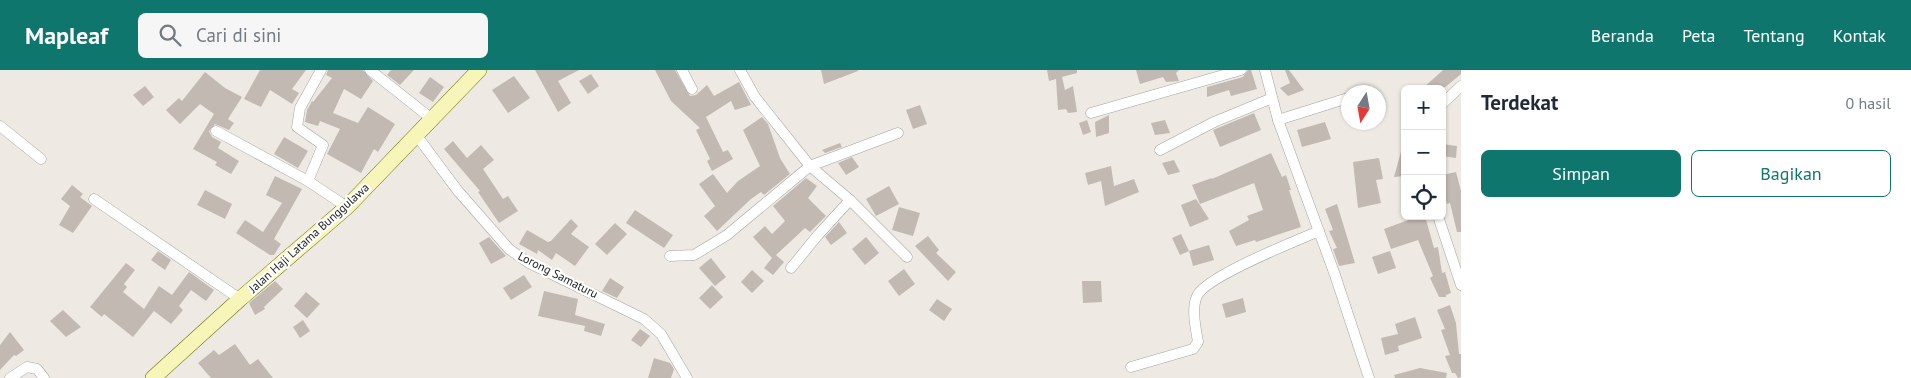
<!DOCTYPE html>
<html lang="id">
<head>
<meta charset="utf-8">
<style>
	body { margin:0; font-family:"PT Sans",sans-serif; background:#f6f6f7; color:#1f2937 }
	.controls { position:absolute; right:15px; top:15px; display:grid; overflow:hidden; border-radius:8px; box-shadow:0 1px 4px #0004 }
	.controls button { width:45px; height:45px; display:grid; place-items:center; padding:0; border:0; border-bottom:1px solid #e0e1e3; background:#fff; color:#1f2937; font:25px sans-serif }
	.compass { position:absolute; left:1341px; top:15px; width:45px; height:45px; border-radius:50%; background:#fff; box-shadow:0 1px 4px #0004; rotate:191deg }
	.list { margin:0; padding:0; list-style:none }
	h2 { display:flex; justify-content:space-between; align-items:center; height:65px; margin:0; padding:0 20px; font-size:21px }
	h2 small { font-size:16px; font-weight:400; color:#747a83 }
	.actions { display:flex; gap:10px; padding:15px 20px }
	.actions a { flex:1; padding:11px 0; border:1px solid #0f766e; border-radius:8px; text-align:center; font-size:18px; color:#0f766e }
	.actions .main { background:#0f766e; color:#fff }
	.icon { flex:none; width:28px; height:28px; fill:none; stroke:currentColor; stroke-width:2; stroke-linecap:round; stroke-linejoin:round }
	.map { position:relative; flex:none; width:1461px; height:308px; overflow:hidden }
	header { display:flex; align-items:center; gap:30px; box-sizing:border-box; height:70px; padding:0 25px; background:#0f766e; color:#fff }
	header strong { font-size:24px }
	nav { display:flex; gap:28px; margin-inline-start:auto; font-size:18px }
	.search { width:350px; height:45px; background:#f6f6f7; display:flex; align-items:center; gap:12px; box-sizing:border-box; padding:0 18px; border-radius:8px; color:#747a83; font-size:19px }
	main { display:flex }
	aside { flex:1; background:#fff }
	.map>svg:first-child { display:block }
</style>
</head>
<body>
<header>
<strong>Mapleaf</strong>
<div class="search"><svg class="icon" aria-label="search" viewBox="0 0 24 24"><circle cx="10" cy="10" r="6"/><path d="M15 15l6 6"/></svg>Cari di sini</div>
<nav><a>Beranda</a><a>Peta</a><a>Tentang</a><a>Kontak</a></nav>
</header>
<main>
<div class="map">
<svg width="1461" height="308" viewBox="0 0 1461 308">
	<rect width="100%" height="100%" fill="#eeeae3"/>
	<!-- building -->
	<g fill="#c2b9b3">
		<path d="M 260,0 L 306,0 L 292,19 L 299,23 L 292,34 L 270,20 L 261,37 L 244,29 Z"/>
		<path d="M 328,0 L 363,0 L 373,11 L 361,29 L 344,19 L 333,43 L 358,53 L 368,37 L 395,54 L 378,82 L 374,79 L 361,103 L 327,84 L 340,59 L 320,51 L 318,56 L 305,52 L 307,40 L 312,31 L 313,32 L 332,8 L 326,5 Z"/>
		<path d="M 391,0 L 414,0 L 400,15 L 387,5 Z"/>
		<path d="M 535,0 L 579,0 L 558,11 L 571,33 L 558,42 Z"/>
		<path d="M 655,0 L 675,0 L 690,26 L 696,25 L 707,15 L 714,26 L 739,12 L 751,35 L 735,40 L 731,31 L 706,47 L 723,82 L 728,80 L 733,89 L 712,101 L 707,91 L 710,89 L 696,60 L 700,58 L 671,31 Z"/>
		<path d="M 821,0 L 858,0 L 858,1 L 824,14 Z"/>
		<path d="M 1047,0 L 1077,0 L 1077,3 L 1062,7 L 1065,20 L 1073,16 L 1077,42 L 1068,43 L 1066,39 L 1058,40 L 1056,9 L 1049,11 Z"/>
		<path d="M 1136,0 L 1179,0 L 1176,3 L 1179,11 L 1166,12 L 1163,7 L 1140,14 Z"/>
		<path d="M 1248,0 L 1251,0 L 1257,19 L 1231,26 L 1229,20 L 1207,27 L 1207,17 L 1243,7 Z"/>
		<path d="M 1285,0 L 1289,0 L 1304,20 L 1288,26 L 1280,18 L 1290,13 Z"/>
		<path d="M 1443,0 L 1461,0 L 1461,4 L 1443,19 L 1422,19 Z"/>
		<path d="M 205,2 L 225,18 L 242,27 L 228,49 L 234,53 L 229,60 L 215,54 L 209,61 L 212,67 L 221,72 L 218,78 L 239,91 L 231,104 L 215,95 L 217,92 L 193,79 L 214,44 L 200,34 L 180,54 L 166,40 L 179,28 L 182,31 Z"/>
		<path d="M 591,4 L 599,16 L 588,24 L 579,11 Z"/>
		<path d="M 514,6 L 530,28 L 508,43 L 492,20 Z"/>
		<path d="M 430,7 L 444,17 L 433,32 L 419,23 Z"/>
		<path d="M 145,16 L 154,27 L 143,36 L 133,25 Z"/>
		<path d="M 920,35 L 927,54 L 913,59 L 906,40 Z"/>
		<path d="M 1254,43 L 1261,60 L 1220,77 L 1213,60 Z"/>
		<path d="M 1109,45 L 1109,63 L 1096,67 L 1095,52 Z"/>
		<path d="M 762,47 L 768,54 L 780,88 L 790,104 L 764,125 L 761,122 L 751,129 L 717,161 L 704,146 L 715,136 L 699,114 L 713,104 L 727,123 L 738,111 L 760,96 L 743,60 Z"/>
		<path d="M 1087,50 L 1091,62 L 1083,65 L 1079,53 Z"/>
		<path d="M 1165,50 L 1170,63 L 1155,65 L 1151,53 Z"/>
		<path d="M 1325,52 L 1331,69 L 1302,77 L 1297,60 Z"/>
		<path d="M 284,67 L 308,81 L 298,98 L 274,84 Z"/>
		<path d="M 453,71 L 467,88 L 481,75 L 494,90 L 483,99 L 503,129 L 508,126 L 518,141 L 499,153 L 478,122 L 480,121 L 444,79 Z"/>
		<path d="M 840,73 L 842,77 L 825,83 L 822,80 Z"/>
		<path d="M 1442,74 L 1457,76 L 1456,88 L 1442,86 Z"/>
		<path d="M 1402,78 L 1405,79 L 1405,106 L 1394,107 Z"/>
		<path d="M 1271,83 L 1282,107 L 1286,105 L 1291,120 L 1289,120 L 1301,157 L 1256,172 L 1255,170 L 1236,176 L 1229,161 L 1249,150 L 1247,146 L 1263,140 L 1254,113 L 1200,134 L 1192,115 L 1212,108 L 1212,109 Z"/>
		<path d="M 852,87 L 859,97 L 846,105 L 838,93 Z"/>
		<path d="M 1379,88 L 1383,109 L 1376,110 L 1381,133 L 1358,138 L 1353,92 Z"/>
		<path d="M 1174,90 L 1180,102 L 1168,105 L 1162,93 Z"/>
		<path d="M 1111,96 L 1114,116 L 1134,109 L 1139,122 L 1105,136 L 1101,111 L 1088,115 L 1085,103 Z"/>
		<path d="M 1456,102 L 1461,121 L 1461,162 L 1457,162 L 1450,133 L 1447,134 L 1442,118 L 1442,105 Z"/>
		<path d="M 275,106 L 302,119 L 274,169 L 281,174 L 274,185 L 270,185 L 236,163 L 245,150 L 263,162 L 282,133 L 266,125 Z"/>
		<path d="M 806,108 L 817,116 L 808,128 L 826,146 L 810,162 L 805,158 L 776,185 L 784,192 L 773,205 L 764,198 L 772,188 L 753,167 L 765,156 L 772,164 L 785,151 L 773,136 Z"/>
		<path d="M 72,115 L 83,124 L 80,127 L 92,136 L 73,163 L 59,155 L 70,136 L 61,129 Z"/>
		<path d="M 889,116 L 899,134 L 876,146 L 866,129 Z"/>
		<path d="M 205,120 L 232,134 L 225,149 L 197,135 Z"/>
		<path d="M 1196,129 L 1209,149 L 1190,157 L 1181,135 Z"/>
		<path d="M 1337,134 L 1355,193 L 1339,196 L 1333,179 L 1337,178 L 1329,161 L 1333,160 L 1325,139 Z"/>
		<path d="M 899,137 L 920,143 L 913,166 L 892,160 Z"/>
		<path d="M 635,140 L 673,165 L 664,178 L 626,153 Z"/>
		<path d="M 1410,146 L 1425,146 L 1434,178 L 1438,177 L 1442,203 L 1445,202 L 1451,223 L 1446,225 L 1446,227 L 1439,227 L 1430,208 L 1433,206 L 1418,170 L 1391,179 L 1384,159 L 1411,149 Z"/>
		<path d="M 571,149 L 578,156 L 571,164 L 589,177 L 575,196 L 556,183 L 552,190 L 538,180 L 537,184 L 519,174 L 527,160 L 548,172 L 551,171 Z"/>
		<path d="M 839,152 L 847,163 L 831,175 L 825,167 Z"/>
		<path d="M 615,153 L 627,164 L 607,185 L 595,174 Z"/>
		<path d="M 1181,164 L 1189,181 L 1180,185 L 1172,168 Z"/>
		<path d="M 928,166 L 939,180 L 936,183 L 956,202 L 948,211 L 915,176 Z"/>
		<path d="M 489,167 L 506,186 L 491,194 L 479,173 Z"/>
		<path d="M 866,167 L 879,183 L 865,195 L 852,179 Z"/>
		<path d="M 1209,175 L 1214,190 L 1193,196 L 1189,181 Z"/>
		<path d="M 158,181 L 171,190 L 165,200 L 151,190 Z"/>
		<path d="M 1390,181 L 1396,198 L 1378,204 L 1372,187 Z"/>
		<path d="M 711,188 L 726,207 L 715,216 L 699,198 Z"/>
		<path d="M 126,193 L 135,200 L 124,214 L 127,217 L 123,222 L 144,239 L 159,216 L 172,225 L 189,202 L 214,220 L 206,231 L 191,220 L 179,236 L 183,240 L 171,254 L 154,241 L 133,267 L 104,244 L 102,247 L 90,237 Z"/>
		<path d="M 904,199 L 915,214 L 899,226 L 888,211 Z"/>
		<path d="M 752,200 L 764,211 L 752,223 L 741,212 Z"/>
		<path d="M 524,205 L 532,217 L 511,230 L 503,218 Z"/>
		<path d="M 610,208 L 624,217 L 617,228 L 602,221 Z"/>
		<path d="M 275,211 L 283,219 L 264,237 L 265,239 L 255,245 L 249,233 Z"/>
		<path d="M 1082,211 L 1101,211 L 1102,232 L 1083,233 Z"/>
		<path d="M 712,215 L 723,227 L 710,239 L 699,228 Z"/>
		<path d="M 544,221 L 578,229 L 575,245 L 605,254 L 601,266 L 584,261 L 585,256 L 538,246 Z"/>
		<path d="M 306,222 L 320,234 L 307,248 L 294,236 Z"/>
		<path d="M 1243,228 L 1246,242 L 1226,248 L 1222,234 Z"/>
		<path d="M 937,229 L 952,239 L 944,251 L 929,240 Z"/>
		<path d="M 1450,235 L 1456,253 L 1459,284 L 1461,284 L 1461,307 L 1458,308 L 1455,303 L 1452,303 L 1445,286 L 1450,285 L 1441,260 L 1445,259 L 1437,240 Z"/>
		<path d="M 63,240 L 81,257 L 66,267 L 50,251 Z"/>
		<path d="M 1415,247 L 1422,268 L 1398,276 L 1399,281 L 1385,285 L 1381,268 L 1398,264 L 1395,254 Z"/>
		<path d="M 303,250 L 310,261 L 300,268 L 293,257 Z"/>
		<path d="M 640,259 L 650,266 L 641,277 L 631,270 Z"/>
		<path d="M 10,262 L 24,280 L 16,286 L 14,285 L 0,300 L 0,275 Z"/>
		<path d="M 235,274 L 250,295 L 258,289 L 273,308 L 211,308 L 198,293 L 214,280 L 219,285 Z"/>
		<path d="M 654,288 L 670,293 L 674,299 L 671,308 L 648,308 Z"/>
		<path d="M 1420,298 L 1447,303 L 1446,308 L 1395,308 L 1394,305 Z"/>
	</g>
	<g fill="none" stroke-linecap="round" stroke-linejoin="round">
		<!-- street casing -->
		<g stroke="#a4a4a4" stroke-width="11">
			<g id="street">
				<path d="M 321,0 L 300,38 L 297,57 L 323,75 L 308,111 L 347,137"/>
				<path d="M 370,0 L 432,49"/>
				<path d="M 682,0 L 692,19"/>
				<path d="M 740,0 L 755,27 L 810,96 L 850,130 L 907,187"/>
				<path d="M 1265,0 L 1278,50 L 1335,205 L 1369,308"/>
				<path d="M 1442,34 L 1461,16"/>
				<path d="M 1091,43 L 1241,0"/>
				<path d="M 1278,50 L 1348,28"/>
				<path d="M 0,56 L 41,89"/>
				<path d="M 216,61 L 308,111"/>
				<path d="M 417,66 L 458,121 L 509,179 L 529,193 L 644,249 L 661,264 L 687,308"/>
				<path d="M 1160,80 L 1214,52 L 1272,28"/>
				<path d="M 94,129 L 240,229"/>
				<path d="M 1438,146 L 1461,215"/>
				<path d="M 670,186 L 694,185 L 727,165 L 810,96 L 898,63"/>
				<path d="M 791,198 L 818,165 L 850,130"/>
				<path d="M 1131,297 L 1193,279 L 1198,272 C 1196,259 1191,239 1197,226 C 1206,206 1296,171 1319,161"/>
				<path d="M 10,308 L 27,297 L 37,299 L 44,308"/>
			</g>
		</g>
		<!-- secondary casing -->
		<g stroke="#6b6f09" stroke-width="16">
			<path id="secondary" d="M 153,308 L 240,229 L 347,137 L 479,0"/>
		</g>
		<!-- street -->
		<use href="#street" stroke="#fff" stroke-width="10"/>
		<!-- secondary -->
		<use href="#secondary" stroke="#f7f6b8" stroke-width="15"/>
	</g>
	<g text-anchor="middle" stroke-width="4.5" stroke-linejoin="round" paint-order="stroke">
		<!-- street labels -->
		<g font-size="12" fill="#1d1d1d" stroke="#fff">
			<text transform="translate(309 168) rotate(-42)" y="4">Jalan Haji Latama Bunggulawa</text>
			<text transform="translate(558 205) rotate(27)" y="4">Lorong Samaturu</text>
		</g>
	</g>
</svg>
<div class="controls">
<button>+</button>
<button>−</button>
<button><svg class="icon" aria-label="locate" viewBox="0 0 24 24"><circle cx="12" cy="12" r="6"/><path d="M12 2v4M12 18v4M2 12h4M18 12h4"/></svg></button>
</div>
<svg class="compass" viewBox="-18 -18 36 36"><path d="M0-13l5 13h-10z" fill="#e53935"/><path d="M0 13l5-13h-10z" fill="#747a83"/></svg>
</div>
<aside>
<h2>Terdekat<small>0 hasil</small></h2>
<ul class="list">
</ul>
<div class="actions"><a class="main">Simpan</a><a>Bagikan</a></div>
</aside>
</main>
</body>
</html>
